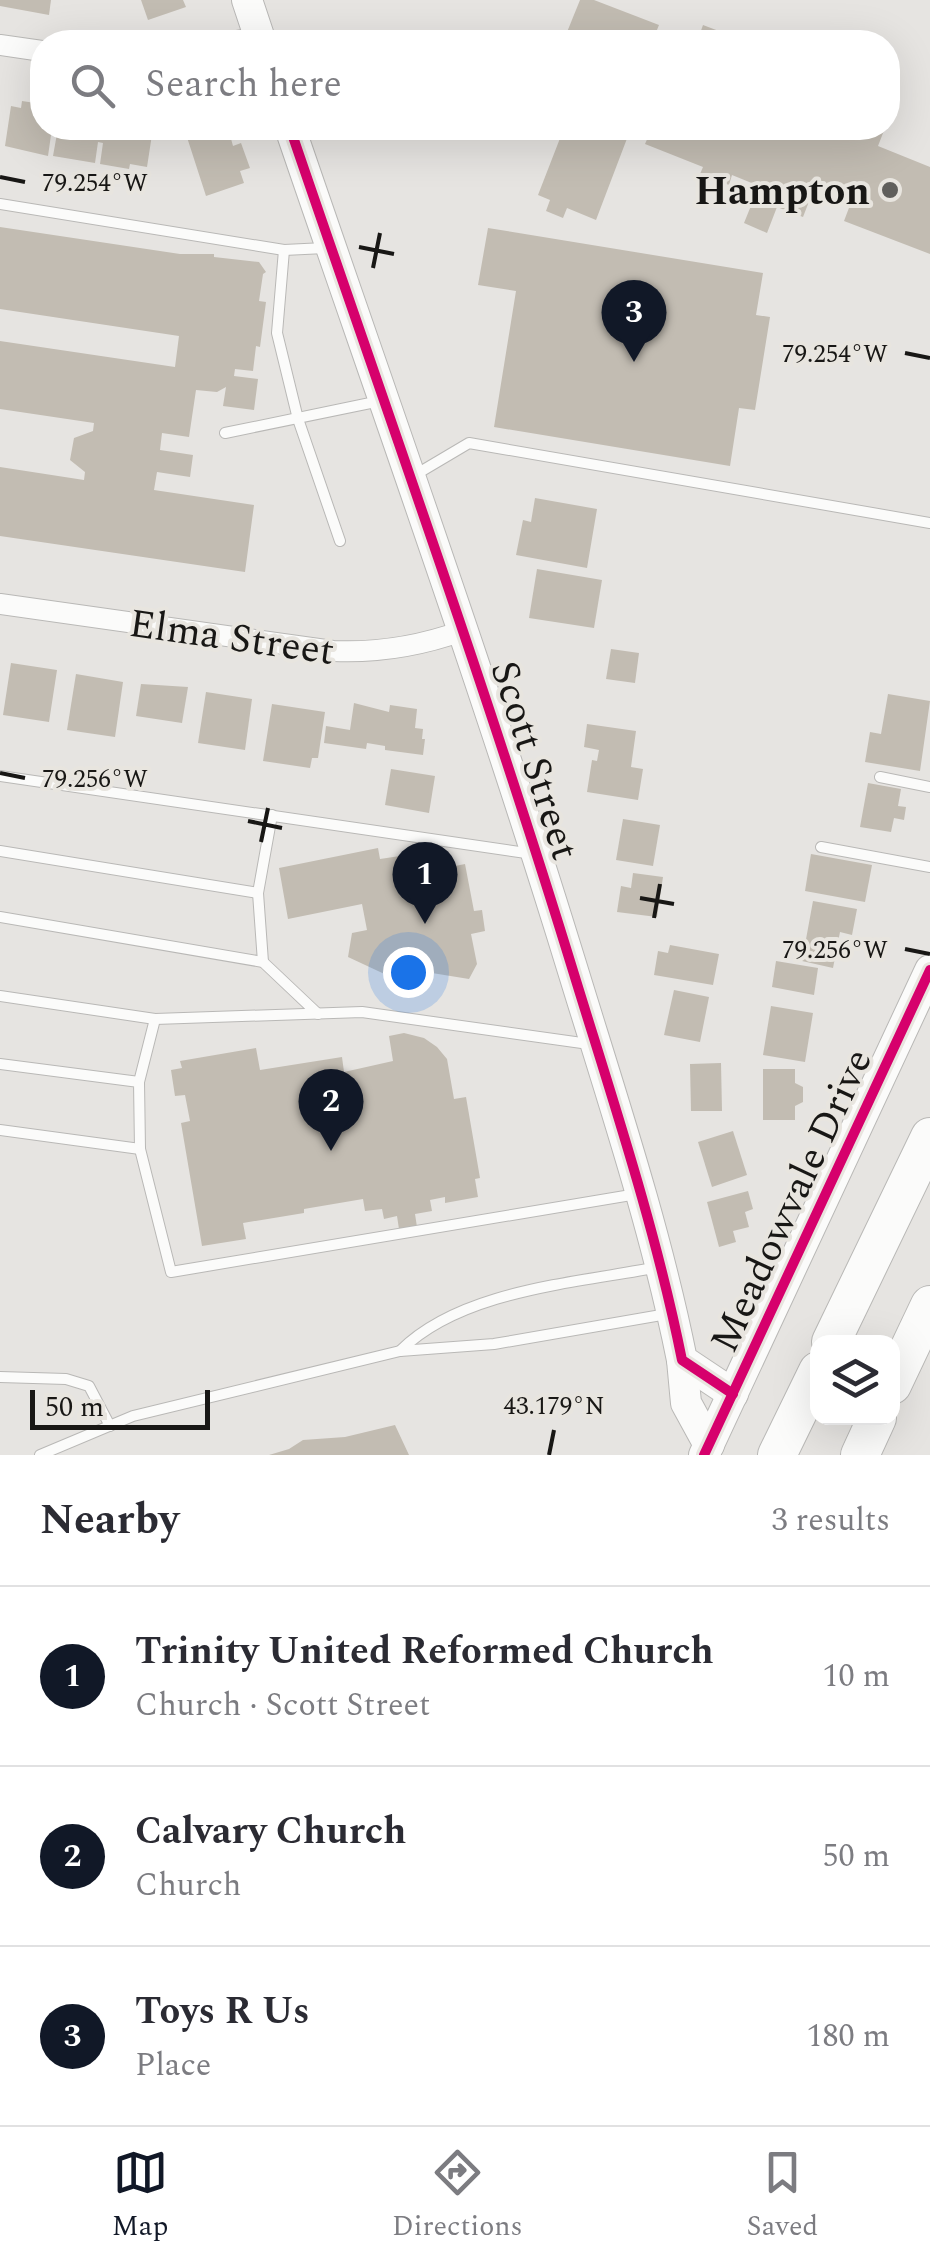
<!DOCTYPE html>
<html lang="en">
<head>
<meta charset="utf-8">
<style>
	body { margin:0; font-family:Spectral,serif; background:#f2f2f3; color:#2b2b33 }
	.controls { position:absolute; right:30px; bottom:30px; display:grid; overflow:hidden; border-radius:20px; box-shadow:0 10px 40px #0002 }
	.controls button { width:90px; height:90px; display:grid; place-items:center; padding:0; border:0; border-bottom:2px solid #e1e1e2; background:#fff; color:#2b2b33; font:50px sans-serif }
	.scale { position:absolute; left:30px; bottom:25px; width:180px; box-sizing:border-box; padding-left:10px; border:5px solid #181715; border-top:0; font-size:28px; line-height:35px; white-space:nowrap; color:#181715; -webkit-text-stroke:8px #e8e5df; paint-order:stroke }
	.you { position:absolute; left:408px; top:972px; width:35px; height:35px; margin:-25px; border:8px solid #fff; border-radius:50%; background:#1a73e8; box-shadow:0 0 0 15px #1a73e833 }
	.badge { display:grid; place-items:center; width:65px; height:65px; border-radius:50%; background:#111827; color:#fff; font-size:32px; font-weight:700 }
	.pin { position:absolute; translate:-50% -82px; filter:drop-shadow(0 2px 5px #0008) }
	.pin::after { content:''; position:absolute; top:52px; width:35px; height:30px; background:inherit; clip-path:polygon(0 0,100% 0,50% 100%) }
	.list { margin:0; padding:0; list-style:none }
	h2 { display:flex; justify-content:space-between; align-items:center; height:130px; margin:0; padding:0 40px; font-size:42px }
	h2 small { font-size:32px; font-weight:400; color:#7c7c81 }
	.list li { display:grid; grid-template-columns:65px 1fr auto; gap:30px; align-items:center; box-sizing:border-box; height:180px; padding:0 40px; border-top:2px solid #e1e1e2 }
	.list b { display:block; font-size:38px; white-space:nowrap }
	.list p { margin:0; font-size:32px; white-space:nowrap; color:#7c7c81 }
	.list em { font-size:32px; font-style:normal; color:#7c7c81 }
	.icon { flex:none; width:55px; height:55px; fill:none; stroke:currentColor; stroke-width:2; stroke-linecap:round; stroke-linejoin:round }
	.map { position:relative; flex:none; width:930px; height:1455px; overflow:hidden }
	.search { position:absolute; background:#fff; box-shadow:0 10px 40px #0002; left:30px; right:30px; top:30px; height:110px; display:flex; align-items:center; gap:25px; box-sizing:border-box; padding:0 35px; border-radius:40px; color:#7c7c81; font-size:38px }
	.sheet { height:670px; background:#fff }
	nav { display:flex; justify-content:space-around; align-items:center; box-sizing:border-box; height:140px; border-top:2px solid #e1e1e2; background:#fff; font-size:28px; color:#7c7c81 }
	nav a { display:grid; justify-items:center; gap:5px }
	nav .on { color:#111827 }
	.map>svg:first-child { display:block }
</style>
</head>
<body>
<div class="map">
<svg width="930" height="1455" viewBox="0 0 930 1455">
	<rect width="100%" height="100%" fill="#e6e4e1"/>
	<!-- building -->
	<g fill="#c2bcb2">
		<path d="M 0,0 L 51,0 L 49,15 L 0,6 Z"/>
		<path d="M 141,0 L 183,0 L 186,7 L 148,20 Z"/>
		<path d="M 580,0 L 594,0 L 659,25 L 652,42 L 563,42 Z"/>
		<path d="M 703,25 L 732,36 L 730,42 L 697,42 Z"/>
		<path d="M 22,101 L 42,104 L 42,128 L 52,128 L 48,156 L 5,146 L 11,106 L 21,108 Z"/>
		<path d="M 58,128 L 153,128 L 147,167 L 130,164 L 129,169 L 100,164 L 103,143 L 98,142 L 95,163 L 53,156 Z"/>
		<path d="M 184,128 L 234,128 L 236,133 L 230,135 L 233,146 L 241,143 L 250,168 L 240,171 L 244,183 L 206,196 Z"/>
		<path d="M 564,128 L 631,128 L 596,220 L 567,208 L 563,218 L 546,211 L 550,200 L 538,195 Z"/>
		<path d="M 652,128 L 885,128 L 878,146 L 930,167 L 930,254 L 844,221 L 855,192 L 842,187 L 839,195 L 815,186 L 803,217 L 777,207 L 767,233 L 744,223 L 759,186 L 732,175 L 729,185 L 700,174 L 703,167 L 645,144 Z"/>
		<path d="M 0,227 L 180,254 L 214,254 L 214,257 L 259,262 L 266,272 L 263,274 L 259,301 L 266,302 L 260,347 L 256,346 L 253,371 L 235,369 L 234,376 L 258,379 L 254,410 L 223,406 L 226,387 L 217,392 L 196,390 L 189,437 L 162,433 L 160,450 L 193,455 L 190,477 L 157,472 L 154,490 L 254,505 L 245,572 L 0,536 L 0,467 L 84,480 L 85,472 L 70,460 L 74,438 L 93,431 L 94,423 L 0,409 L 0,341 L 175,367 L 179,336 L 0,309 Z"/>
		<path d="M 488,228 L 763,273 L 756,315 L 770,317 L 755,410 L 739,408 L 730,466 L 494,427 L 516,291 L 478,285 Z"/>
		<path d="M 535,498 L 597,509 L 587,568 L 516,555 L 523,520 L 531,522 Z"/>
		<path d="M 537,569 L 602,580 L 594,628 L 529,618 Z"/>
		<path d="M 611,649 L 639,653 L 635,683 L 606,679 Z"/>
		<path d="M 11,663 L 57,670 L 49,722 L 3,715 Z"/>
		<path d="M 76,674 L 123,682 L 115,737 L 67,730 Z"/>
		<path d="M 141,684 L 188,687 L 182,723 L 136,716 Z"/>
		<path d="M 206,692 L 252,699 L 245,750 L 198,743 Z"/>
		<path d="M 888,694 L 930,701 L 920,771 L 865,762 L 870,732 L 881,734 Z"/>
		<path d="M 354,703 L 389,712 L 390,705 L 417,709 L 415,728 L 423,729 L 422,739 L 425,739 L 423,755 L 385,750 L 385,746 L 367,743 L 366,749 L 324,743 L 326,726 L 350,730 Z"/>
		<path d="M 272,704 L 325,712 L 318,758 L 312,758 L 310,768 L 263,761 Z"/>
		<path d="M 587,724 L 636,731 L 631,767 L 643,769 L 638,800 L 587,792 L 592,760 L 597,761 L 599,750 L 584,747 Z"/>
		<path d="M 391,769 L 435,776 L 429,813 L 385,805 Z"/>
		<path d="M 868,783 L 901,789 L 898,806 L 906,807 L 904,820 L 894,818 L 891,832 L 860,827 Z"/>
		<path d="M 623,819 L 660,825 L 653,866 L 616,860 Z"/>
		<path d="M 378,848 L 380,859 L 400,856 L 401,864 L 424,860 L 426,872 L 465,864 L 474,911 L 482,910 L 485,931 L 471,934 L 477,964 L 469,979 L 432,973 L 423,992 L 348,957 L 352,933 L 367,930 L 362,904 L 288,919 L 279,868 Z"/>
		<path d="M 811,854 L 872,865 L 865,902 L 805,891 Z"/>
		<path d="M 633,873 L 663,877 L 657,917 L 617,912 L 621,886 L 631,888 Z"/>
		<path d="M 813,901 L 857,909 L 852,935 L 840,932 L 833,968 L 802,961 Z"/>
		<path d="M 670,945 L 719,954 L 713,985 L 654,975 L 658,951 L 668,953 Z"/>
		<path d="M 776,961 L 818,968 L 814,995 L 772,987 Z"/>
		<path d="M 674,990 L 709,997 L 700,1042 L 664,1035 Z"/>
		<path d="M 771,1006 L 813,1013 L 805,1062 L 763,1055 Z"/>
		<path d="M 404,1033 L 424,1038 L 437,1047 L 447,1059 L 454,1099 L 466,1097 L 480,1178 L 475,1179 L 478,1197 L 445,1203 L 445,1197 L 430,1200 L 432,1211 L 415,1214 L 417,1227 L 399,1229 L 397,1216 L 384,1219 L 382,1209 L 365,1211 L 363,1199 L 304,1209 L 304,1213 L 243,1223 L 246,1239 L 202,1246 L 181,1123 L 190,1121 L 185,1095 L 175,1096 L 171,1070 L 182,1068 L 180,1061 L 256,1048 L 260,1070 L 342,1057 L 344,1072 L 393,1061 L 389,1036 Z"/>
		<path d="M 721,1063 L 722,1111 L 691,1111 L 690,1064 Z"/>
		<path d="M 763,1069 L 795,1069 L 795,1083 L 803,1087 L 803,1102 L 795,1106 L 795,1120 L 763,1120 Z"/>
		<path d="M 733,1131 L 747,1175 L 712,1187 L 698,1142 Z"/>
		<path d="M 748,1191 L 753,1209 L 745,1212 L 749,1227 L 733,1231 L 736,1242 L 719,1247 L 707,1202 Z"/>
		<path d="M 395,1425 L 409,1455 L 269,1455 L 289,1449 L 303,1440 L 345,1437 Z"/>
	</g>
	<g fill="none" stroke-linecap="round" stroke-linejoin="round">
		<!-- lane casing -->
		<g stroke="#b9b8b6" stroke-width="12">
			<g id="lane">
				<path d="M 0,204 L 284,250 L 325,248"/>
				<path d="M 284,250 L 277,333 L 298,419 L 340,541"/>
				<path d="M 225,433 L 380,401"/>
				<path d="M 415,475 L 469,443 L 930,523"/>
				<path d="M 0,776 L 533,854"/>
				<path d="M 880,777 L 930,787"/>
				<path d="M 821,847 L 930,867"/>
				<path d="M 0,851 L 258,893"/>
				<path d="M 0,917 L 263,962 L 318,1014"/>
				<path d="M 263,962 L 258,893 L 272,815"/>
				<path d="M 0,996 L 155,1019 L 362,1012 L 589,1044"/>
				<path d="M 0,1064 L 139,1082 L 140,1149 L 0,1130"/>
				<path d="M 139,1082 L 155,1019"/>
				<path d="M 140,1149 L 171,1272 L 637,1194"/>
				<path d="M 400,1351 L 494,1344 L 667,1314"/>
				<path d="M 0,1377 L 66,1379 L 89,1386 L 110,1426"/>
				<path d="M 40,1455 L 133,1416 L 400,1351 C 461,1290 576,1283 659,1267"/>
			</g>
		</g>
		<!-- street casing -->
		<g stroke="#b9b8b6" stroke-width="22">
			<g id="street">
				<path d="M 231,42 L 259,37"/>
				<path d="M 0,45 L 42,51"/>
				<path d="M 0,604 L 333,651 C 377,653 420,646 462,631"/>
			</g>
		</g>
		<!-- secondary casing -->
		<g stroke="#b9b8b6" stroke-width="32">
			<g id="secondary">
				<path d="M 247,0 L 261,42"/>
				<path d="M 290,128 C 386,409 487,690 574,974 C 613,1101 656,1230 682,1360 L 733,1394"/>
				<path d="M 682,1360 L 686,1403 L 709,1445"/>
				<path d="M 704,1455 L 930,970"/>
			</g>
		</g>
		<!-- highway casing -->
		<g stroke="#b9b8b6" stroke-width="40">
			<g id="highway">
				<path d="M 831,1342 L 930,1137"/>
				<path d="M 892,1385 L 930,1305"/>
				<path d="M 777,1455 L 818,1371"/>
				<path d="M 860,1455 L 877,1418"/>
			</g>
		</g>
		<!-- lane -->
		<use href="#lane" stroke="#fbfbfa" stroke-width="10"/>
		<!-- street -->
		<use href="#street" stroke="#fbfbfa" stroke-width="20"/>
		<!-- secondary -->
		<use href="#secondary" stroke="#fbfbfa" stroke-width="30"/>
		<!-- highway -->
		<use href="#highway" stroke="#fbfbfa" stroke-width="38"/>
		<!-- cycleway casing -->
		<g stroke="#e8e5df" stroke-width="16">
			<g id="cycleway">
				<path d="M 290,128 C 386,409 487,690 574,974 C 613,1101 656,1230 682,1360 L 733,1394"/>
				<path d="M 704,1455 L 930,970"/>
			</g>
		</g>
		<!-- cycleway -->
		<use href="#cycleway" stroke="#d6006c" stroke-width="10"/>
	</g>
	<!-- ticks -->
	<path fill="none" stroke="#181715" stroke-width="4" d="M 0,177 L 25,182M 359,247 L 394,254M 373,268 L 380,233M 905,353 L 930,358M 0,773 L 25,778M 248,821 L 282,828M 261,842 L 268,808M 640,898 L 674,904M 654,918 L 660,884M 905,949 L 930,954M 549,1455 L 554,1430"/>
	<!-- markers -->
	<circle fill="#605f5c" stroke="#e8e5df" stroke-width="4" cx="890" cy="190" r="10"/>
	<g text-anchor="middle" stroke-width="8" stroke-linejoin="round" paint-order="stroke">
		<!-- poi labels -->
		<g font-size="40" font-weight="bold" fill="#181715" stroke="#e8e5df" text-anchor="end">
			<text x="870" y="204">Hampton</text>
		</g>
		<!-- street labels -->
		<g font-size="40" fill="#181715" stroke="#e8e5df">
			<text transform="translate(232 636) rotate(8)" y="14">Elma Street</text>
			<text transform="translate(536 760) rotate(72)" y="14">Scott Street</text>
			<text transform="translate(790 1200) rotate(-65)" y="14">Meadowvale Drive</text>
		</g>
	</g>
	<g font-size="25" text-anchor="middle" fill="#181715" stroke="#e8e5df" stroke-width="8" stroke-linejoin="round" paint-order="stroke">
		<text x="95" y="191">79.254°W</text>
		<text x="835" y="362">79.254°W</text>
		<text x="95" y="787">79.256°W</text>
		<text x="835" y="958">79.256°W</text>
		<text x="554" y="1414">43.179°N</text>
	</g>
</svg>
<div class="controls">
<button><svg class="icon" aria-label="layers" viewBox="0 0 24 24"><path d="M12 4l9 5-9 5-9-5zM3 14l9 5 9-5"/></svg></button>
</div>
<div class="scale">50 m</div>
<div class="you"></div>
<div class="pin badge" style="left:425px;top:924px">1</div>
<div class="pin badge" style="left:331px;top:1151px">2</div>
<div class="pin badge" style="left:634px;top:362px">3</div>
<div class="search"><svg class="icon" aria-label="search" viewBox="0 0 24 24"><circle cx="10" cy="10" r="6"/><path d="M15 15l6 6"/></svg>Search here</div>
</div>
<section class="sheet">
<h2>Nearby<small>3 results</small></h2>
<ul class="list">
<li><span class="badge">1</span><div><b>Trinity United Reformed Church</b><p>Church · Scott Street</p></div><em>10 m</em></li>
<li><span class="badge">2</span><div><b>Calvary Church</b><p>Church</p></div><em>50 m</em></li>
<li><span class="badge">3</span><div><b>Toys R Us</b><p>Place</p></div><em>180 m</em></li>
</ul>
</section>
<nav>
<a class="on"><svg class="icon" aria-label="map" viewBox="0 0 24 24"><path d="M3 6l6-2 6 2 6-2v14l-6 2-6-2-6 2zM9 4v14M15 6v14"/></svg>Map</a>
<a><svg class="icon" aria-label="directions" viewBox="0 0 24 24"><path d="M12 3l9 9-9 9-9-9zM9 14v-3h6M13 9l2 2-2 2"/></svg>Directions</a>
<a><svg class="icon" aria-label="saved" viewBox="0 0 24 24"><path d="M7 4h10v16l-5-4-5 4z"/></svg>Saved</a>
</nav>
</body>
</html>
